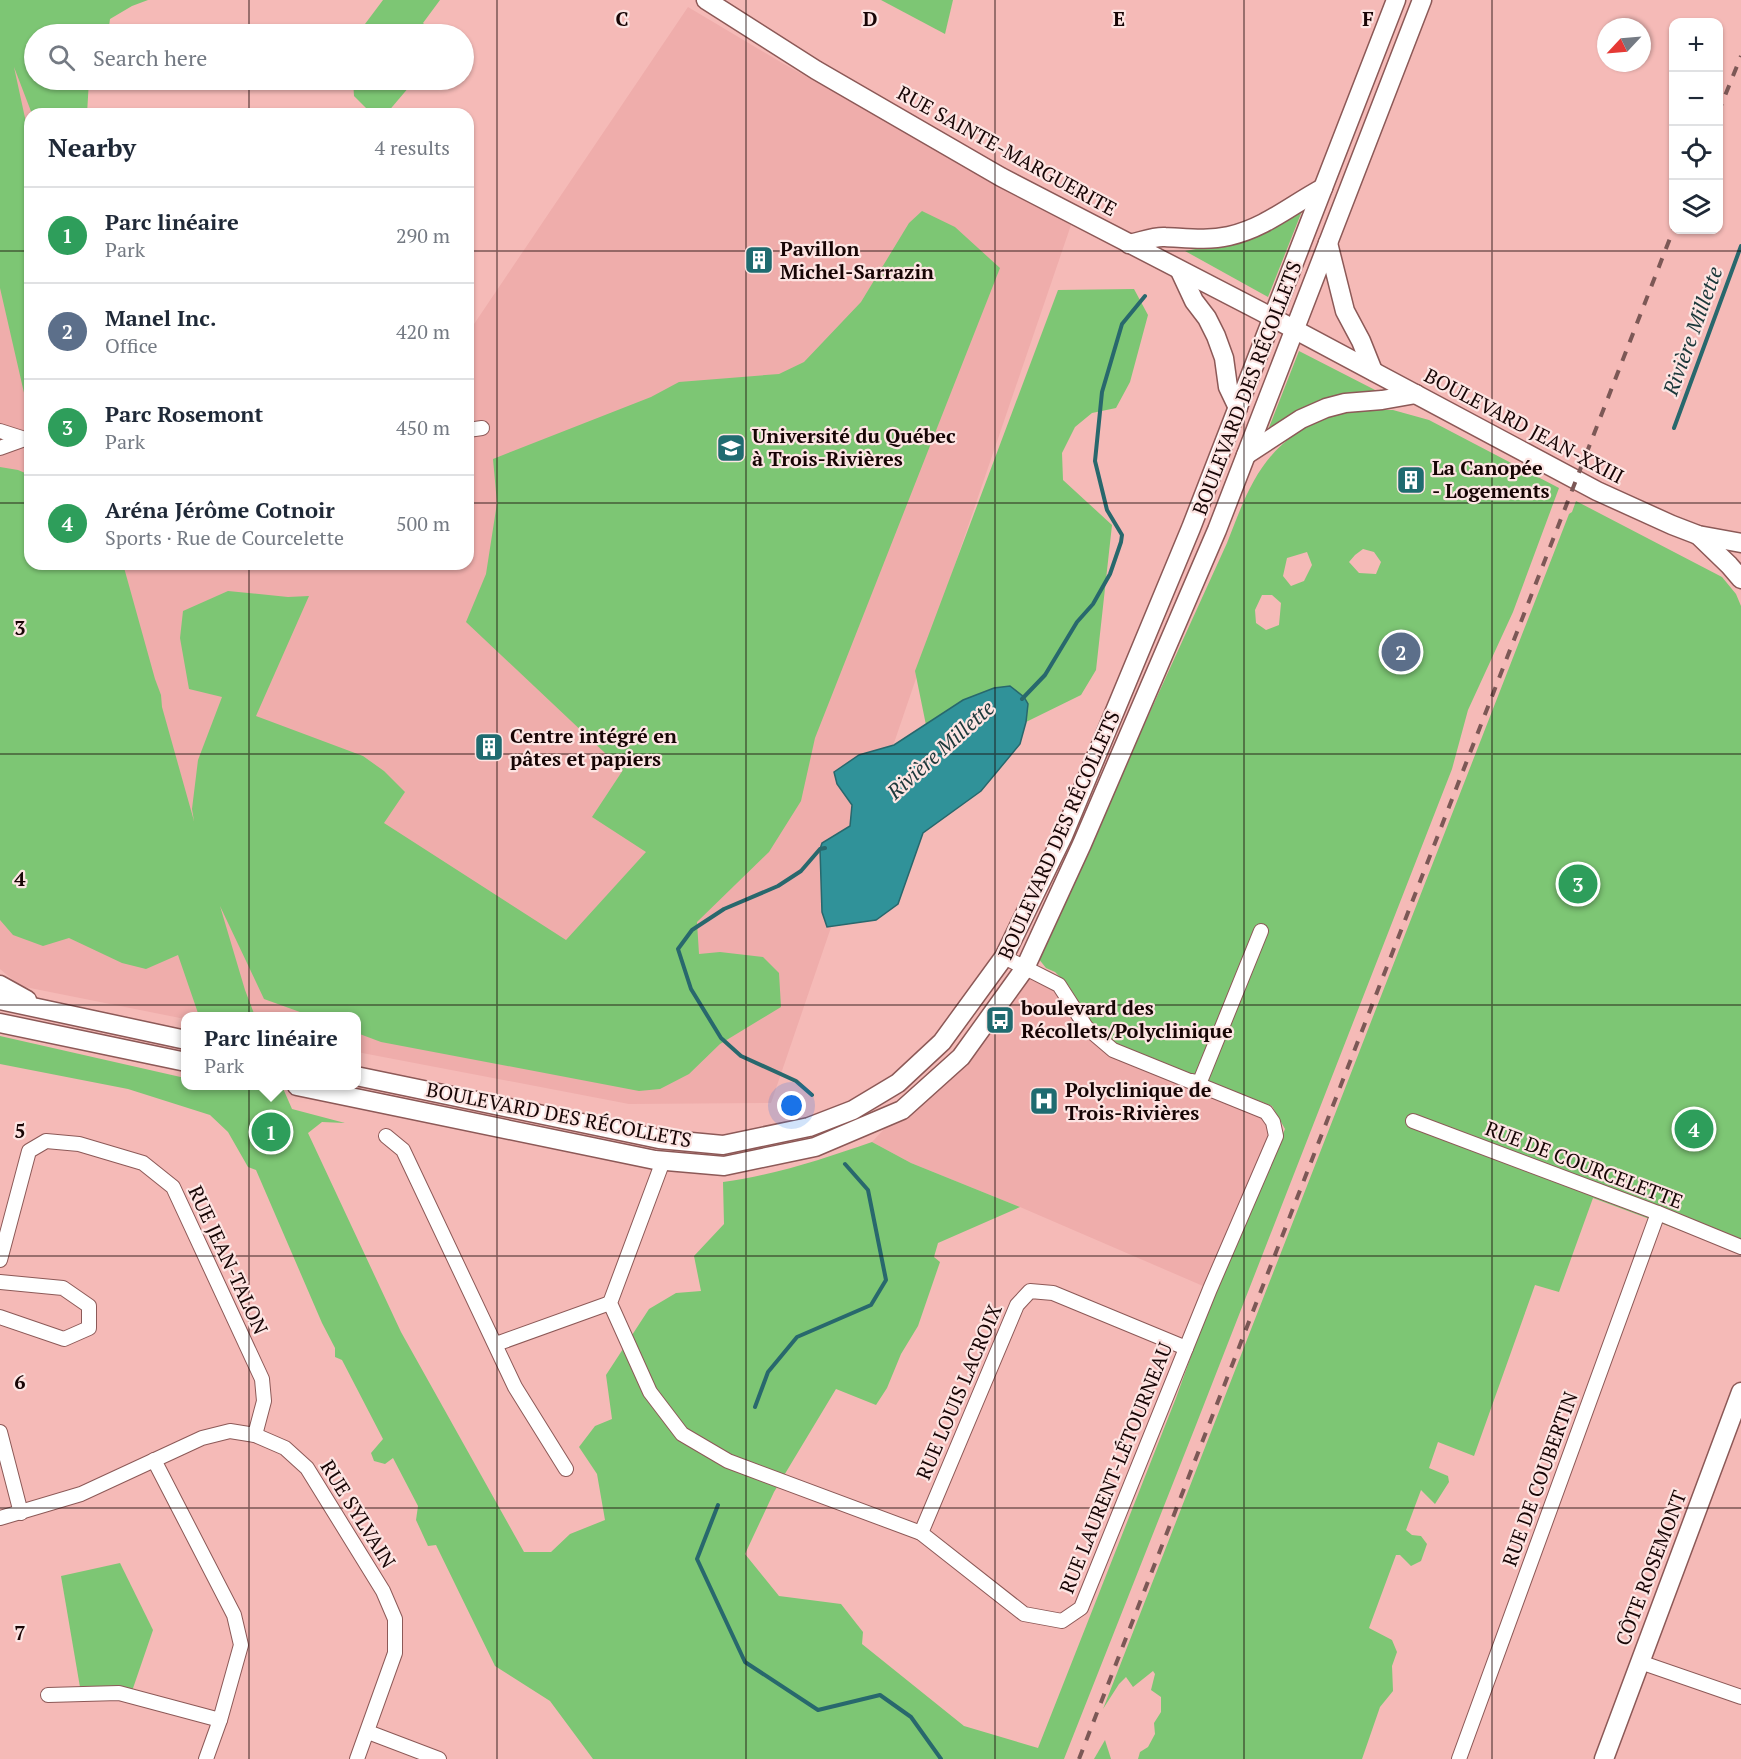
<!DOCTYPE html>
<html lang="en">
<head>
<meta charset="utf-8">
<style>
	body { margin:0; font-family:"PT Serif",serif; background:#f2f2f3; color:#1f2937 }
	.controls { position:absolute; right:18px; top:18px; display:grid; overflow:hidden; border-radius:12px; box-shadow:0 2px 4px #0004 }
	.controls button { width:54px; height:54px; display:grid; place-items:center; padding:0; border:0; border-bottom:2px solid #e0e1e3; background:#fff; color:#1f2937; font:30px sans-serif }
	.compass { position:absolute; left:1597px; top:18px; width:54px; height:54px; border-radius:50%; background:#fff; box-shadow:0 2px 4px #0004; rotate:244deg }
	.you { position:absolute; left:792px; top:1106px; width:21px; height:21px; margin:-15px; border:4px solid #fff; border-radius:50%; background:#1a73e8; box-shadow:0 0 0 9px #1a73e833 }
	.badge { display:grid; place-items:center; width:39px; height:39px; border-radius:50%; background:#1a73e8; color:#fff; font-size:20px; font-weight:700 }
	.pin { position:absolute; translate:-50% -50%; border:3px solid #fff; box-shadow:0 2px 6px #0006 }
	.popup { position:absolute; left:181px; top:1012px; width:180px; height:78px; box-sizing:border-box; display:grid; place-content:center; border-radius:12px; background:#fff; filter:drop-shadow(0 2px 4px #0005); font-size:20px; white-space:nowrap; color:#747a83 }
	.popup b { font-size:22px; color:#1f2937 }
	.popup::after { content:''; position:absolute; left:50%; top:100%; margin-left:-12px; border:12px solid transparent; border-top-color:#fff }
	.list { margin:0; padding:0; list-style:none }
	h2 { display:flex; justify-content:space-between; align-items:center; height:78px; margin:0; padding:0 24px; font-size:26px }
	h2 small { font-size:20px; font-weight:400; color:#747a83 }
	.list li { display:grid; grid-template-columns:39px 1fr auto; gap:18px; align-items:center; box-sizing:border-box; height:96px; padding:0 24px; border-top:2px solid #e0e1e3 }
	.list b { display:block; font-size:22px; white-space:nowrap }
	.list p { margin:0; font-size:20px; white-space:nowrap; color:#747a83 }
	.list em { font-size:20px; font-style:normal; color:#747a83 }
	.icon { flex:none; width:33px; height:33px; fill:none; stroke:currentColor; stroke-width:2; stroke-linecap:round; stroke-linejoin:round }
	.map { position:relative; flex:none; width:1741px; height:1759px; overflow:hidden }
	.search { position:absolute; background:#fff; box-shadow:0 2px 4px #0004; left:24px; top:24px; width:450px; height:66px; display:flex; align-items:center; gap:15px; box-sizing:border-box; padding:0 21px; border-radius:33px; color:#747a83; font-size:22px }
	.panel { position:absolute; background:#fff; box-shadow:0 2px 4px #0004; left:24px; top:108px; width:450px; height:462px; border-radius:18px }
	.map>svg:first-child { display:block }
</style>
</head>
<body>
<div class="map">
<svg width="1741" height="1759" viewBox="0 0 1741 1759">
	<rect width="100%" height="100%" fill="#f5bab7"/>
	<!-- built -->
	<g fill="#efadab">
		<path d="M 0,0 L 50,114 L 30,114 L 30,564 L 468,564 L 468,333 L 688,7 L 784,64 L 1071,225 L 771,1103 L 629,1104 L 357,1052 L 356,1016 L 186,1016 L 185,1019 L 20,986 L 0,969 Z"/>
		<path d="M 1025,968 L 1059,985 L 1086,1027 L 1266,1112 L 1276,1136 L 1210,1289 L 1020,1207 L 911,1163 L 872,1142 L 901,1111 L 961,1057 Z"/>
	</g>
	<!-- green -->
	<g fill="#7dc674" fill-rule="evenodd">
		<path d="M 0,0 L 148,0 L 132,6 L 110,19 L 108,34 L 34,34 L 34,80 L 89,80 L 87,114 L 32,114 L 14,67 L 30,141 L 30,419 L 0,288 Z"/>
		<path d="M 383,0 L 440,0 L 423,23 L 434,34 L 361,34 L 362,28 Z"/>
		<path d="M 881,0 L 953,0 L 945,34 Z"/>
		<path d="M 353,80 L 415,80 L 387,113 L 369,111 L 354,96 Z"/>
		<path d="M 417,80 L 458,80 L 449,89 Z"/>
		<path d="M 922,211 L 955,227 L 1000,268 L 815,738 L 801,801 L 769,852 L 697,922 L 699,954 L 720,952 L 763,957 L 779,973 L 781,1007 L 720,1044 L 689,1074 L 660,1089 L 639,1091 L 381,1042 L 357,1033 L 356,1016 L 311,1016 L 264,999 L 220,906 L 245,990 L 255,1016 L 199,1016 L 178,955 L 146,969 L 122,963 L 69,938 L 43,946 L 13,935 L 0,920 L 0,467 L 18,470 L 30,475 L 30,564 L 123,564 L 155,679 L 161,695 L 162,707 L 194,821 L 192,809 L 198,760 L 222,697 L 189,689 L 180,638 L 183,611 L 228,591 L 288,597 L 309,596 L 256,716 L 363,756 L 384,771 L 405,792 L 384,823 L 566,940 L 646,852 L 592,817 L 623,770 L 466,622 L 486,574 L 497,503 L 493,459 L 651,397 L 679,382 L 779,374 L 804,362 L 861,302 L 909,223 Z"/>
		<path d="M 1302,211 L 1268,297 L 1185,251 L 1249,239 Z"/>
		<path d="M 1134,289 L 1148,315 L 1130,382 L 1116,408 L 1092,413 L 1075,427 L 1062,453 L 1063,480 L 1112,525 L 1096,670 L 1081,695 L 1026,722 L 1028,704 L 963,700 L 926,725 L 915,671 L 1058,290 Z"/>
		<path d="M 1299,351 L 1379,392 L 1340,396 L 1300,409 L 1268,430 Z"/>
		<path d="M 1364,410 L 1393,410 L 1429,420 L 1559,488 L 1513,612 L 1468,710 L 1452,769 L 1196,1425 L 1064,1759 L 593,1759 L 550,1701 L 495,1666 L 436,1545 L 428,1546 L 416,1520 L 418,1506 L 393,1458 L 385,1464 L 374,1461 L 371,1453 L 383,1439 L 342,1360 L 335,1357 L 335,1348 L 322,1323 L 256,1170 L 248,1167 L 228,1132 L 210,1115 L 128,1089 L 0,1064 L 0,1036 L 185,1078 L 186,1086 L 282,1086 L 292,1109 L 345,1123 L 322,1122 L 308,1133 L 401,1332 L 524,1552 L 551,1552 L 570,1534 L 605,1520 L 597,1474 L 579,1447 L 595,1426 L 612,1419 L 606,1375 L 649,1309 L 676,1293 L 701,1291 L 694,1256 L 724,1224 L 723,1182 C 775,1175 823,1159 872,1142 L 911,1163 L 1020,1207 L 938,1243 L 934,1257 L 940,1262 L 918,1326 L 901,1354 L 887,1388 L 876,1405 L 836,1389 L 774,1492 L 745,1554 L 779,1596 L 841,1604 L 863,1632 L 862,1644 L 964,1726 L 1038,1748 L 1176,1398 L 1213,1295 L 1285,1129 L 1272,1106 L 1116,1046 L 1091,1026 L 1069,986 L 1055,972 L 1046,968 L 1038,958 L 1227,543 C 1244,500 1256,462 1295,434 C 1307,426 1318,419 1332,415 C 1342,412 1354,412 1364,410 ZM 1363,549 L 1374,552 L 1381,562 L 1376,574 L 1359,573 L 1349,562 L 1355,555 ZM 1307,552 L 1312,565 L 1304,581 L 1291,586 L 1283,576 L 1287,558 ZM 1262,595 L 1272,595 L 1281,603 L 1279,625 L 1266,630 L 1256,623 L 1255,610 Z"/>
		<path d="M 1576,501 L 1722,577 L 1736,594 L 1741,606 L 1741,1253 L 1593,1198 L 1559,1292 L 1535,1285 L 1474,1456 L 1438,1442 L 1429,1468 L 1448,1476 L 1449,1482 L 1435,1504 L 1421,1490 L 1406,1530 L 1412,1535 L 1421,1536 L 1427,1544 L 1421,1561 L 1411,1566 L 1400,1555 L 1396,1555 L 1369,1628 L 1392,1640 L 1397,1652 L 1392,1666 L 1393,1691 L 1380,1707 L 1362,1759 L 1138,1759 L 1140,1752 L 1148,1747 L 1155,1734 L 1154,1723 L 1161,1712 L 1161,1697 L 1151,1690 L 1155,1674 L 1153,1671 L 1133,1687 L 1126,1677 L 1119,1684 L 1103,1709 L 1569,514 L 1572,512 Z"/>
		<path d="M 120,1563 L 153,1630 L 131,1694 L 81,1693 L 61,1576 Z"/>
		<path d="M 1105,1740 L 1111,1759 L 1094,1759 Z"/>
	</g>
	<!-- water -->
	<path fill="#309299" stroke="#28686d" stroke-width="1.5" d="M 1010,686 L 1024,697 L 1028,704 L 1026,722 L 1020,744 L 981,791 L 923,833 L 898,904 L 876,920 L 827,927 L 822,912 L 820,849 L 822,843 L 850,826 L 852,805 L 837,784 L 834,772 L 859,755 L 894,745 L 963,700 L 994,688 Z"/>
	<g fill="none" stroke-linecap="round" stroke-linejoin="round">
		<!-- stream -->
		<g stroke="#28686d" stroke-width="4">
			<path d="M 1674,428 L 1741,246"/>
			<path d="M 1022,699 L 1045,675 L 1077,622 L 1093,604 L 1110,574 L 1121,542 L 1122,535 L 1107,510 L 1095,461 L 1102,392 L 1122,324 L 1145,296"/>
			<path d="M 812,1095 L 796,1081 L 741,1056 L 721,1038 L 691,989 L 678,949 L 692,930 L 724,909 L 778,886 L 801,871 L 820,849 L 825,848"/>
			<path d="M 755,1407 L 768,1372 L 797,1337 L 871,1305 L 886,1280 L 868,1190 L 845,1164"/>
			<path d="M 718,1505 L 697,1559 L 745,1662 L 818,1710 L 880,1695 L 911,1717 L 941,1759"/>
		</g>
		<!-- street casing -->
		<g stroke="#8c5957" stroke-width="16">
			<g id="street">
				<path d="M 468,430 L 482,428"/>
				<path d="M 0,431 L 25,439 L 0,448"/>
				<path d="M 1192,1081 L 1199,1084 L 1261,931"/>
				<path d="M 1413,1121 L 1658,1213 L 1741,1247"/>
				<path d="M 386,1136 L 403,1150 L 515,1387 L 566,1469"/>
				<path d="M 663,1161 L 610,1303 L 650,1392 L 682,1434 L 728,1461 L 921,1533 L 1024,1614 L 1062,1621 L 1081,1608 L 1210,1289 L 1276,1136 L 1273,1122 L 1266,1112 L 1113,1050 L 1086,1027 L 1059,985 L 1004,957"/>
				<path d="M 0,1260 L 29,1151 L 46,1141 L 79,1144 L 143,1163 L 173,1187 L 262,1379 L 264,1401 L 255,1435"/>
				<path d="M 0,1282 L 63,1288 L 89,1306 L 89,1328 L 64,1339 L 0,1317"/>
				<path d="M 496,1344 L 610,1303"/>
				<path d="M 0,1432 L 21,1513"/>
				<path d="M 154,1460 L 234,1615 L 241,1645 L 220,1720 L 206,1759"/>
				<path d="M 0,1518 L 81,1494 L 202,1438 L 230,1431 L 255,1435 L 285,1448 L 307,1468 L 383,1591 L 395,1619 L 395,1653 L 357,1759"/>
				<path d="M 921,1533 L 1017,1305 L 1030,1291 L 1053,1293 L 1186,1348"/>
				<path d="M 1640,1662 L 1741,1697"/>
				<path d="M 48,1695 L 119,1693 L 220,1720"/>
				<path d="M 368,1732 L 439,1759"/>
				<path d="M 1459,1759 L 1658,1213"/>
			</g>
		</g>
		<!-- secondary casing -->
		<g stroke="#8c5957" stroke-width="21">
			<g id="secondary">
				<path d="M 706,0 L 816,70 L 1001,177 L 1260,311 L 1597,491 L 1672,525 L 1698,535 L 1741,543"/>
				<path d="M 1328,243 L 1345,311 L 1361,341 L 1373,371"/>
				<path d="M 1129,244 C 1140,242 1154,236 1165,237 C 1187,238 1207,241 1229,236 C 1265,228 1291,205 1323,188"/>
				<path d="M 1180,271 L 1194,301 L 1207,318 L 1216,336 L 1224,358 L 1228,387 L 1238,408"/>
				<path d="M 1246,455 L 1301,419 L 1326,408 L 1345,403 L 1382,400 L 1416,394"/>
				<path d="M 1698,535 L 1729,565 L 1741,579"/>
				<path d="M 0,985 L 27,1000"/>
				<path d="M 0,1000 L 186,1040"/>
				<path d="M 0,1023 L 186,1062"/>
				<path d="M 356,1076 L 659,1139 L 723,1145 L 809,1127 L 853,1110 L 898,1083 L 942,1042 L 1004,957 L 1063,836 L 1191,528 L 1396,0"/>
				<path d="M 297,1086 L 655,1160 L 724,1166 L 815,1147 L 902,1110 L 961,1057 L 1025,968 L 1082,844 L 1217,530 L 1422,0"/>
				<path d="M 1604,1759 L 1741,1392"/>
			</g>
		</g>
		<!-- street -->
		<use href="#street" stroke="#fff" stroke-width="14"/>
		<!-- secondary -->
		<use href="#secondary" stroke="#fff" stroke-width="18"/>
		<!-- rail -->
		<g stroke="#7c5856" stroke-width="4" stroke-dasharray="10 10" stroke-linecap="butt">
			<path d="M 1718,113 L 1741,56"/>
			<path d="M 1079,1759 L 1674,228"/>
		</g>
	</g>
	<!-- grid -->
	<path fill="none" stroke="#170505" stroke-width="1.5" stroke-opacity="0.55" d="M 249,0 L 249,34M 497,0 L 497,1759M 746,0 L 746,1759M 995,0 L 995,1759M 1244,0 L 1244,1759M 1492,0 L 1492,1759M 249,80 L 249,114M 0,251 L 30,251M 468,251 L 1741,251M 0,503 L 30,503M 468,503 L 1741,503M 249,564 L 249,1759M 0,754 L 1741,754M 0,1005 L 1741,1005M 0,1256 L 1741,1256M 0,1508 L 1741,1508"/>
	<!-- icons -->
	<defs>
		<g id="building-square" transform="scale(1.5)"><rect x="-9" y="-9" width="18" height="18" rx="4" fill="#1f6b70" stroke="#fde5e3"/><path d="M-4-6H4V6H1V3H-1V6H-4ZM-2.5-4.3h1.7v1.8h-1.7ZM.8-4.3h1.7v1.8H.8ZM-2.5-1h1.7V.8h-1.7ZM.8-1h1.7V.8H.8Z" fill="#fff"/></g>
		<g id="university-square" transform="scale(1.5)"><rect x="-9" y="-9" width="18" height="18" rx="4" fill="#1f6b70" stroke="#fde5e3"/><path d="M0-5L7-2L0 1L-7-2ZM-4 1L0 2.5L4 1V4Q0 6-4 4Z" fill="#fff"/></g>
		<g id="bus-square" transform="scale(1.5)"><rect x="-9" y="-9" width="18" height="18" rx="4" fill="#1f6b70" stroke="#fde5e3"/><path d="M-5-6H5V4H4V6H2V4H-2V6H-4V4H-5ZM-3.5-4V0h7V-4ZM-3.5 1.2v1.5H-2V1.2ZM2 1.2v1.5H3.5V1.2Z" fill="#fff"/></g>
		<g id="hospital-square" transform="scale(1.5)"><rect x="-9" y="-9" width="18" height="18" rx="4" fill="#1f6b70" stroke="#fde5e3"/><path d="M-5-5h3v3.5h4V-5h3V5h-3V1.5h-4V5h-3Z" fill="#fff"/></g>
	</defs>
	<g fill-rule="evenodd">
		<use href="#building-square" x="759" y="260"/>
		<use href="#university-square" x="731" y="448"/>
		<use href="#building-square" x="1411" y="480"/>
		<use href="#building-square" x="489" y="747"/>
		<use href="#bus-square" x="1000" y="1020"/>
		<use href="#hospital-square" x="1044" y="1101"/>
	</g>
	<g text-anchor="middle" stroke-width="4.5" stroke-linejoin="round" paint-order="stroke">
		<!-- street labels -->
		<g font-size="20" fill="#170505" stroke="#fde5e3">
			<text transform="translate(1007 151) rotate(29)" y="7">RUE SAINTE-MARGUERITE</text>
			<text transform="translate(1247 388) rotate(-69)" y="7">BOULEVARD DES RÉCOLLETS</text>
			<text transform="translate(1524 426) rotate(28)" y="7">BOULEVARD JEAN-XXIII</text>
			<text transform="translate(1059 835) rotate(-66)" y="7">BOULEVARD DES RÉCOLLETS</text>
			<text transform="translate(559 1115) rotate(11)" y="7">BOULEVARD DES RÉCOLLETS</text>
			<text transform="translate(1584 1165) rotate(21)" y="7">RUE DE COURCELETTE</text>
			<text transform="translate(228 1260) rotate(65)" y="7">RUE JEAN-TALON</text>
			<text transform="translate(959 1392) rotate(-67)" y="7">RUE LOUIS LACROIX</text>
			<text transform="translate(1116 1468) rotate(-68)" y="7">RUE LAURENT-LÉTOURNEAU</text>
			<text transform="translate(1540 1479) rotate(-70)" y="7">RUE DE COUBERTIN</text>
			<text transform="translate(358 1514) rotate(58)" y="7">RUE SYLVAIN</text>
			<text transform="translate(1651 1568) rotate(-69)" y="7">CÔTE ROSEMONT</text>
		</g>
		<!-- poi labels -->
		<g font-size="20" font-weight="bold" fill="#170505" stroke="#fde5e3" text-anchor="start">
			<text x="780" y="256">Pavillon<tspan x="780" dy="23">Michel-Sarrazin</tspan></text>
			<text x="752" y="443">Université du Québec<tspan x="752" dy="23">à Trois-Rivières</tspan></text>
			<text x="1432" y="475">La Canopée<tspan x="1432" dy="23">- Logements</tspan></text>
			<text x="510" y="743">Centre intégré en<tspan x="510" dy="23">pâtes et papiers</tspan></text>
			<text x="1021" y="1015">boulevard des<tspan x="1021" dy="23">Récollets/Polyclinique</tspan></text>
			<text x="1065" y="1097">Polyclinique de<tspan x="1065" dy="23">Trois-Rivières</tspan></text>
		</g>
		<!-- water labels -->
		<g font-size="21" font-style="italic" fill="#1b383a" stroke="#fde5e3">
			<text transform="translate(1693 331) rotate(-70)" y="7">Rivière Millette</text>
			<text transform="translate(941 750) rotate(-42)" y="7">Rivière Millette</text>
		</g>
	</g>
	<g font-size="20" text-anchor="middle" font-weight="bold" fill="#170505" stroke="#fde5e3" stroke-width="4.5" stroke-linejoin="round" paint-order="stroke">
		<text x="622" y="26">C</text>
		<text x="870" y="26">D</text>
		<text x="1119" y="26">E</text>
		<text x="1368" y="26">F</text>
		<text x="20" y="635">3</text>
		<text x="20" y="886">4</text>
		<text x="20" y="1138">5</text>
		<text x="20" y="1389">6</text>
		<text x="20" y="1640">7</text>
	</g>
</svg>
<div class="controls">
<button>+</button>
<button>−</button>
<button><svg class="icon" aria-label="locate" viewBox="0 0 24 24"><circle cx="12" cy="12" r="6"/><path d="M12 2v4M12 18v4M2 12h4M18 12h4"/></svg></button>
<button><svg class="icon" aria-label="layers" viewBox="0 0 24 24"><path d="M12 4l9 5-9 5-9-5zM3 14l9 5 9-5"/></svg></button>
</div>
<svg class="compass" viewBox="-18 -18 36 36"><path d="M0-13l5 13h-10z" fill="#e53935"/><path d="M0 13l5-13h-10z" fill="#747a83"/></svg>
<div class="you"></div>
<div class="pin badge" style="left:271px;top:1132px;background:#2e9e5b">1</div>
<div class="popup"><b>Parc linéaire</b>Park</div>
<div class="pin badge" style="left:1401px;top:652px;background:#5c6f8a">2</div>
<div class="pin badge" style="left:1578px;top:884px;background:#2e9e5b">3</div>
<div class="pin badge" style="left:1694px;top:1129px;background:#2e9e5b">4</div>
<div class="search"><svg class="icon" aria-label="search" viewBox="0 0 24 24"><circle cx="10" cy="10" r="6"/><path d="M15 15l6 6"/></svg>Search here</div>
<section class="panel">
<h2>Nearby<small>4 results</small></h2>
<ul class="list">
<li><span class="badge" style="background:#2e9e5b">1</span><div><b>Parc linéaire</b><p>Park</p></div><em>290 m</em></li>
<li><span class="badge" style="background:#5c6f8a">2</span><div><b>Manel Inc.</b><p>Office</p></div><em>420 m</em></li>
<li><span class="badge" style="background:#2e9e5b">3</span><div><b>Parc Rosemont</b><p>Park</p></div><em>450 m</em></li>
<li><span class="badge" style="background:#2e9e5b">4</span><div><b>Aréna Jérôme Cotnoir</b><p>Sports · Rue de Courcelette</p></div><em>500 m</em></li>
</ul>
</section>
</div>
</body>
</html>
